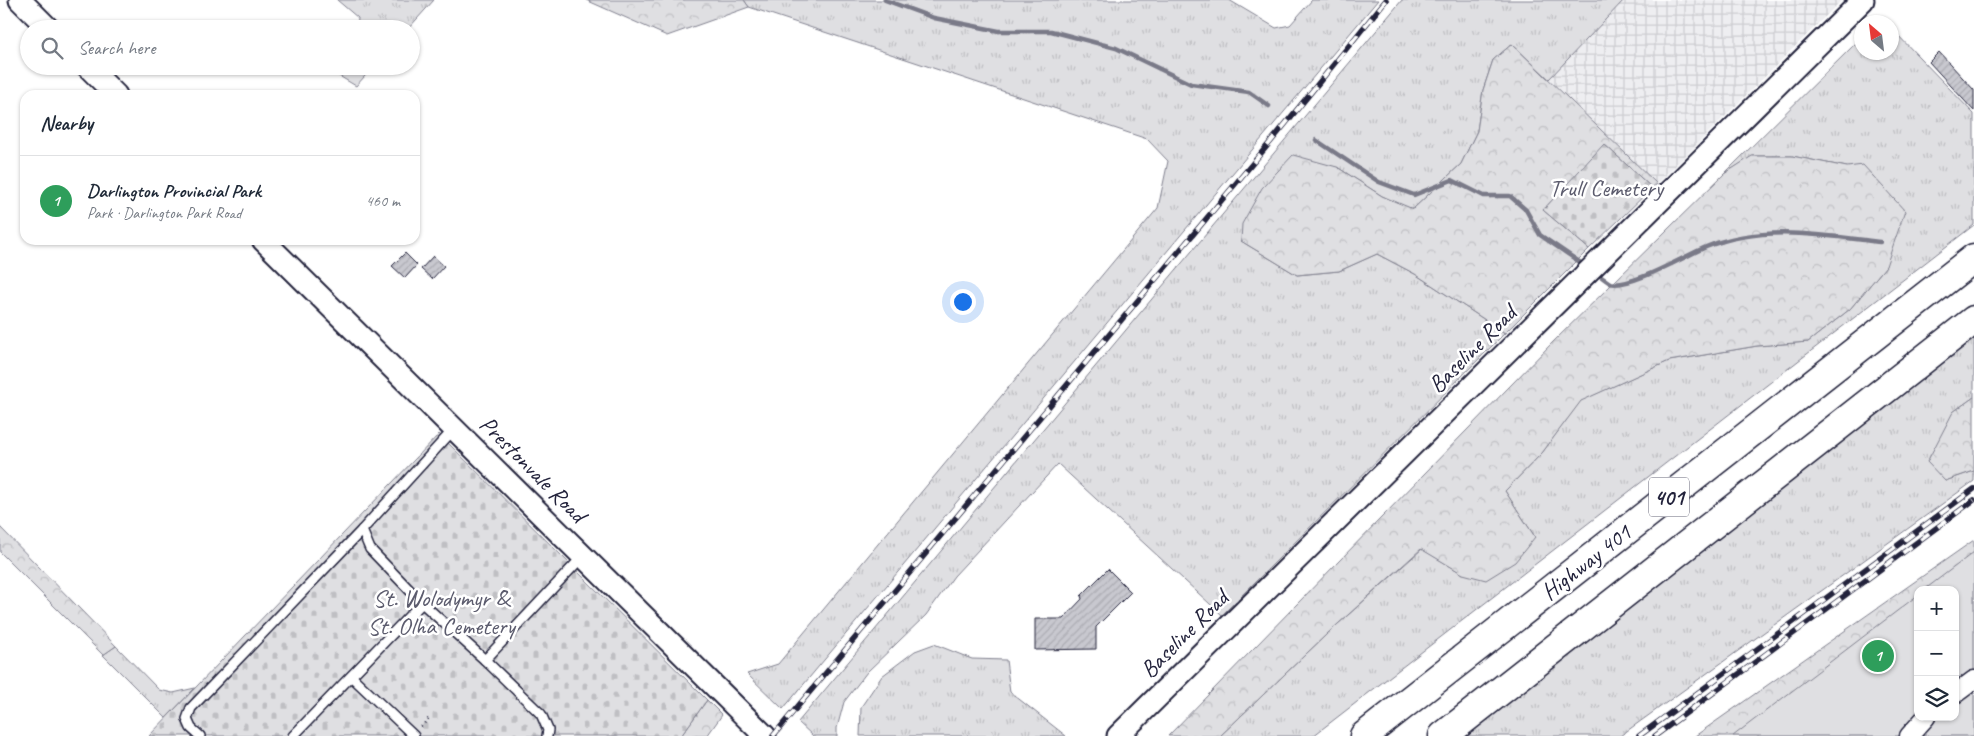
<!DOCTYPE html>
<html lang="en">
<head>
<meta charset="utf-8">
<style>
	body { margin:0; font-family:Caveat,sans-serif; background:#f2f2f3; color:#1f2937 }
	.controls { position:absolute; right:15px; bottom:15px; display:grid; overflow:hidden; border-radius:10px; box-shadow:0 1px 4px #0004 }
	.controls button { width:45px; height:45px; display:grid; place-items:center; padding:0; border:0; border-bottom:1px solid #e0e1e3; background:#fff; color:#1f2937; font:25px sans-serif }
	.compass { position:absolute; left:1854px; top:15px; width:45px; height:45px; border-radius:50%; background:#fff; box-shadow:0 1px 4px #0004; rotate:332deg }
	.you { position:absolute; left:962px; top:301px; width:18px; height:18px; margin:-12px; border:4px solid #fff; border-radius:50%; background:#1a73e8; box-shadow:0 0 0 8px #1a73e833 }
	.badge { display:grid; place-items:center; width:32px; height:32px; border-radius:50%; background:#b45309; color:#fff; font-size:16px; font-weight:700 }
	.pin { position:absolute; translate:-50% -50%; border:2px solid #fff; box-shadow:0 1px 5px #0006 }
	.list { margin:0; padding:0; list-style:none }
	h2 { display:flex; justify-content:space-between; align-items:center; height:65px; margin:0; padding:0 20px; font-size:21px }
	h2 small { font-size:16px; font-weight:400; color:#747a83 }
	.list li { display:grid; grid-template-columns:32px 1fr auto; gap:15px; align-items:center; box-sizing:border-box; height:90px; padding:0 20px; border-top:1px solid #e0e1e3 }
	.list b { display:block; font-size:19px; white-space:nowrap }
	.list p { margin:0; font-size:16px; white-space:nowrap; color:#747a83 }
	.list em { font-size:16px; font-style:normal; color:#747a83 }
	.icon { flex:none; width:28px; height:28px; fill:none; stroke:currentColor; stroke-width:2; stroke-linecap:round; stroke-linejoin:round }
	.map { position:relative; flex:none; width:1974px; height:736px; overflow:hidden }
	.search { position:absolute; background:#fff; box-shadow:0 1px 4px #0004; left:20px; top:20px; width:400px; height:55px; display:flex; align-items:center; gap:12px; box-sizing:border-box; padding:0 18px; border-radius:28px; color:#747a83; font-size:19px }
	.panel { position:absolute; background:#fff; box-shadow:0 1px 4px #0004; left:20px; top:90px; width:400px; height:155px; border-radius:15px }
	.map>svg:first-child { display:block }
</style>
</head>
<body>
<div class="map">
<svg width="1974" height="736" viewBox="0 0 1974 736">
	<defs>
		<pattern id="industrial-grid" width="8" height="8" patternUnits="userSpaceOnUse" patternTransform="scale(1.25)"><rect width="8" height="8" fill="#eeeef1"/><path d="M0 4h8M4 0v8" fill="none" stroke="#ccccd0"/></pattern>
		<pattern id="grass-tufts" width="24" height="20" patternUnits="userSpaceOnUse" patternTransform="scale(1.25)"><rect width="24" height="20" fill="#dfdfe2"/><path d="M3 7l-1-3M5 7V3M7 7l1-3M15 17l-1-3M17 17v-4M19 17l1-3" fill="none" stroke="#bfbfc3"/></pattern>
		<pattern id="forest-crowns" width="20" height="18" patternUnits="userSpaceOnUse" patternTransform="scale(1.25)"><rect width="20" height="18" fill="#dfdfe2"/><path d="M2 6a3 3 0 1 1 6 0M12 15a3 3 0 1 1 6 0" fill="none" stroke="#bfbfc3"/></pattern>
		<pattern id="cemetery-stones" width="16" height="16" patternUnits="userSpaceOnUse" patternTransform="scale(1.25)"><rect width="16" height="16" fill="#dfdfe2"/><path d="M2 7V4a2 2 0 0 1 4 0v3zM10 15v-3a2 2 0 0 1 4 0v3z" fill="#bfbfc3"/></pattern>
		<pattern id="building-hatch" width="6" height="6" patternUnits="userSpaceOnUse" patternTransform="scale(1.25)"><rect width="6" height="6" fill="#c8c8cf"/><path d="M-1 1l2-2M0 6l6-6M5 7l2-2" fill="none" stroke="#acacb3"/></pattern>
	</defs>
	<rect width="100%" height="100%" fill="#fff"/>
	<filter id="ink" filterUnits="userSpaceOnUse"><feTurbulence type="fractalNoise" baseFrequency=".02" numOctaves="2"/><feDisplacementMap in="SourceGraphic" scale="10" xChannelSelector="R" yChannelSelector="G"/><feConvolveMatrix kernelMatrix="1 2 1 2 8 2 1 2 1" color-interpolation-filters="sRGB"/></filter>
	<g filter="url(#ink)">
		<!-- industrial -->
		<path fill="url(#industrial-grid)" d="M 1556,0 L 1842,0 L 1657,184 L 1512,44 Z"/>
		<!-- grass -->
		<g fill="url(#grass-tufts)" stroke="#80808e">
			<path d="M 337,0 L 434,0 L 408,29 L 357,29 L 358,18 Z"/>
			<path d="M 744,0 L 1229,0 L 1276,28 L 1290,25 L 1312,0 L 1378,0 L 783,709 L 747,674 L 778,664 L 1158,208 L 1168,161 L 1147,139 L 749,7 Z"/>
			<path d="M 1402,0 L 1624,0 L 1549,79 L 1512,44 L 1493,60 L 1483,90 L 1477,131 L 1461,164 L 1412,210 L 1382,196 L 1337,167 L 1241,241 L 1297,275 L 1339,271 L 1377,254 L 1415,274 L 1505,333 L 1222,615 L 1058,464 L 954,576 L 926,615 L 867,672 L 844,702 L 837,728 L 837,736 L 813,736 L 798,722 Z"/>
			<path d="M 1892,29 L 1974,114 L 1974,225 L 1313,736 L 1220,736 L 1328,633 L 1422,549 L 1463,574 L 1535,537 L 1505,491 L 1542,453 L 1580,401 L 1669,361 L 1757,346 L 1808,342 L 1850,309 L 1886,266 L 1847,167 L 1792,156 L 1753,156 L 1724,174 L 1861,38 L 1862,52 L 1892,52 Z"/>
			<path d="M 332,66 L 374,66 L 356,86 L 329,70 Z"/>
			<path d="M 1974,335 L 1974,397 L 1953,412 L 1945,481 L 1974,471 L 1974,481 L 1620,736 L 1467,736 L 1840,438 Z"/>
			<path d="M 934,644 L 972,659 L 1006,660 L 1010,692 L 1066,736 L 860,736 L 861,707 L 882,676 L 915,651 Z"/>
			<path d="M 116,646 L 159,690 L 173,693 L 195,688 L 166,718 L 103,655 Z"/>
		</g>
		<!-- forest -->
		<g fill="url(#forest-crowns)" stroke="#80808e" fill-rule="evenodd">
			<path d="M 586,0 L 744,0 L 749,7 L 667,36 Z"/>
			<path d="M 1512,44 L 1657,184 L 1652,188 L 1605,145 L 1543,210 L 1589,249 L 1505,333 L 1415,274 L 1377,254 L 1339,271 L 1297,275 L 1241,241 L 1242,224 L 1262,188 L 1293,155 L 1337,167 L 1382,196 L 1413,209 L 1461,164 L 1477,131 L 1483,90 L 1493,60 Z"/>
			<path d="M 1752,156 L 1792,156 L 1847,167 L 1863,165 L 1905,211 L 1886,266 L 1850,309 L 1808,342 L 1757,346 L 1669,361 L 1581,401 L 1542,453 L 1505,491 L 1535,537 L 1515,562 L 1486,580 L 1463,574 L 1421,549 L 1328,633 L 1220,736 L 1168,736 L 1553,342 L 1724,174 Z"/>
			<path d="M 1974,397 L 1974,471 L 1945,481 L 1927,462 L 1953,412 Z"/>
			<path d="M 0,527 L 116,646 L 103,655 L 0,552 Z"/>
			<path d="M 1974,540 L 1974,736 L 1695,736 ZM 1918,590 L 1955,590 L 1955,717 L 1918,717 Z"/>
			<path d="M 707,700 L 722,715 L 707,736 L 681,736 Z"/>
		</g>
		<!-- cemetery -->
		<g fill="url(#cemetery-stones)" stroke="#80808e">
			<path d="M 1604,144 L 1652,188 L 1589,249 L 1543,210 Z"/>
			<path d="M 439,434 L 707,700 L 681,736 L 149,736 Z"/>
		</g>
		<!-- park -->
		<path fill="#dfdfe2" stroke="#80808e" d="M 1974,552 L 1974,736 L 1733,736 L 1918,595 L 1918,717 L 1955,717 L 1955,590 L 1924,590 Z"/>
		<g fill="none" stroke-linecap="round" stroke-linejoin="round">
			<!-- stream -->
			<g stroke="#7a7a88" stroke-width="4.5">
				<path d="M 885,0 L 934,18 L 999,31 L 1051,31 L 1116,48 L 1191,84 L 1249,92 L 1269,106"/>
				<path d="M 1316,140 L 1379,182 L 1414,195 L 1452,180 L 1484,196 L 1510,196 L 1526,210 L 1540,235 L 1581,263"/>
				<path d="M 1600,276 C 1603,278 1607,281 1610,283 C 1629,289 1685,256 1706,247 C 1761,224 1823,235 1880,242"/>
			</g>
		</g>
		<!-- building -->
		<g fill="url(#building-hatch)" stroke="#22223b">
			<path d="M 1939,52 L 1974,90 L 1974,111 L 1929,62 Z"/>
			<path d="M 405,253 L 417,265 L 405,278 L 392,266 Z"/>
			<path d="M 433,256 L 444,266 L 432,279 L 421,269 Z"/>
			<path d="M 1108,569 L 1131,592 L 1096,627 L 1096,649 L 1035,650 L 1035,619 L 1063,619 L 1082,599 L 1081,596 Z"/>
		</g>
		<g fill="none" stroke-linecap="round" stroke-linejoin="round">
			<!-- service casing -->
			<g stroke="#22223b" stroke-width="12">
				<g id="service">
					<path d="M 362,530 L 370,549 L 422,603 L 485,660"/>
					<path d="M 352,677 L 414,736"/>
					<path d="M 200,736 L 191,728 L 187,719 L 191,708 L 362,530 L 454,429"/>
					<path d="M 293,736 L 422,603"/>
					<path d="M 547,736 L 548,730 L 541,714 L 485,660 L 583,556"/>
				</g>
			</g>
			<!-- minor casing -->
			<g stroke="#22223b" stroke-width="21">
				<g id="minor">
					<path d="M 1955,694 L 1974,680"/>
					<path d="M 1909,736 L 1926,717"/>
				</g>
			</g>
			<!-- tertiary casing -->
			<g stroke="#22223b" stroke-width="25">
				<g id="tertiary">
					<path d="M 20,0 L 49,29"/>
					<path d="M 87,66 L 116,95"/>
					<path d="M 263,240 L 765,736"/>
					<path d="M 1118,736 L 1863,0"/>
				</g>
			</g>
			<!-- motorway casing -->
			<g stroke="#22223b" stroke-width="31">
				<g id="motorway">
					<path d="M 1364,736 L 1974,258"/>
					<path d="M 1443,736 L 1974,320"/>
				</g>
			</g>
			<!-- path -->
			<path stroke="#22223b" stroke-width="2.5" stroke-dasharray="1 4" stroke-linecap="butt" d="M 421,727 L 429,718"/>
			<!-- service -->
			<use href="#service" stroke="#fff" stroke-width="9"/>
			<!-- minor -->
			<use href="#minor" stroke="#fff" stroke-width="18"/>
			<!-- tertiary -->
			<use href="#tertiary" stroke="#fff" stroke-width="21"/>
			<!-- motorway -->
			<use href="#motorway" stroke="#fff" stroke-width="28"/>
			<!-- rail casing -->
			<g stroke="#22223b" stroke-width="5.5">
				<g id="rail">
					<path d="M 773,736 L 1278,133 L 1386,0"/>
					<path d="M 1639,736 L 1974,489"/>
					<path d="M 1655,736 L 1974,500"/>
				</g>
			</g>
			<!-- rail -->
			<use href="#rail" stroke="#fff" stroke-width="4" stroke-dasharray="11" stroke-linecap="butt"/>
		</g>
	</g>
	<g text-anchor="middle" stroke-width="5" stroke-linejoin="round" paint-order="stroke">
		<!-- shield labels -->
		<rect fill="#fff" stroke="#646476" stroke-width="1" x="1649" y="477.5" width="40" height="39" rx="4"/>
		<g font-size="22" font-weight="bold" fill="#22223b">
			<text x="1669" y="505">401</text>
		</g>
		<!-- park labels -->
		<g font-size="24" fill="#5b5b6d" stroke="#fff">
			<text x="1606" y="196">Trull Cemetery</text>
			<text x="441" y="606">St. Wolodymyr &amp;<tspan x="441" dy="28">St. Olha Cemetery</tspan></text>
		</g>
		<!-- street labels -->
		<g font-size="24" fill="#22223b" stroke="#fff">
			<text transform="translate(1472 349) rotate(-45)" y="8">Baseline Road</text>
			<text transform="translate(533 469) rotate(45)" y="8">Prestonvale Road</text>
			<text transform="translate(1586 562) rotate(-38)" y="8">Highway 401</text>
			<text transform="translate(1184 634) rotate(-45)" y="8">Baseline Road</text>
		</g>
	</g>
</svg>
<div class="controls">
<button>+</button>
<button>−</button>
<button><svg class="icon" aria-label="layers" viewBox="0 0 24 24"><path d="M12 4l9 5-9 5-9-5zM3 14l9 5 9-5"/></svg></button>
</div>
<svg class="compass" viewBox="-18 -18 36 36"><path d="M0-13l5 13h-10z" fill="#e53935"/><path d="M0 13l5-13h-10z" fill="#747a83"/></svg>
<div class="you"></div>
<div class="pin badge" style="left:1878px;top:656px;background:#2e9e5b">1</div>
<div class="search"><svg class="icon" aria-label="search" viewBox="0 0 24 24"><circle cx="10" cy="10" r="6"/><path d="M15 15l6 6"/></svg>Search here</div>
<section class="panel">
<h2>Nearby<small></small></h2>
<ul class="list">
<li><span class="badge" style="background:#2e9e5b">1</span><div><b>Darlington Provincial Park</b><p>Park · Darlington Park Road</p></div><em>460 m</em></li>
</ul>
</section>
</div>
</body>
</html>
